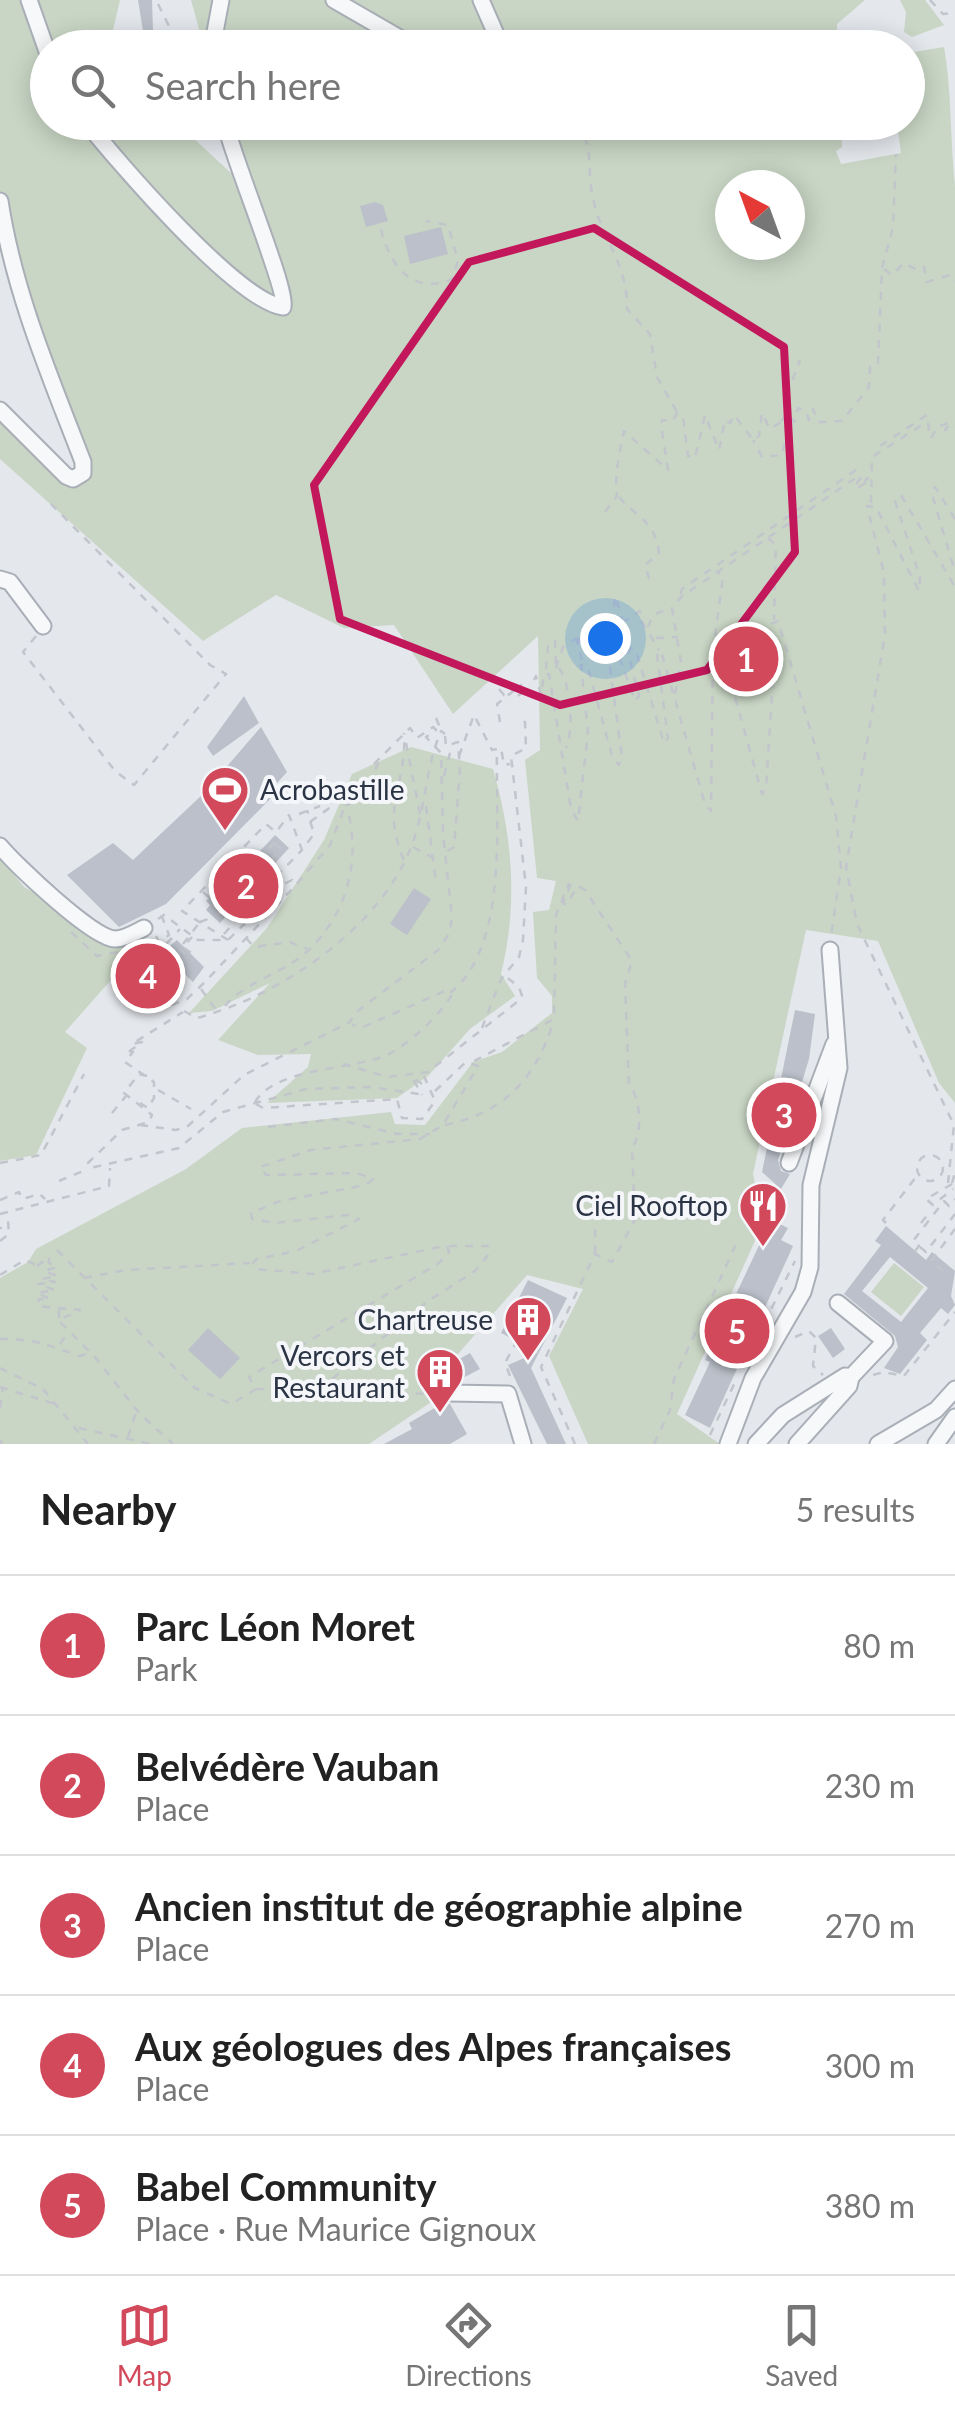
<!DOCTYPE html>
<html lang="en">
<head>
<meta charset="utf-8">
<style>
	body { margin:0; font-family:Lato,sans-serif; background:#f6f6f6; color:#222 }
	.compass { position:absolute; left:715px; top:170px; width:90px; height:90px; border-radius:50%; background:#fff; box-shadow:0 5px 25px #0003; rotate:319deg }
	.you { position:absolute; left:605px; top:638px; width:35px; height:35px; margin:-25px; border:8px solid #fff; border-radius:50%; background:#1a73e8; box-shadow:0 0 0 15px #1a73e833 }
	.badge { display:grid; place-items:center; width:65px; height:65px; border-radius:50%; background:#d1495b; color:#fff; font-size:32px; font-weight:700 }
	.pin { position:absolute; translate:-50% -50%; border:5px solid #fff; box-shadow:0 2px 10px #0006 }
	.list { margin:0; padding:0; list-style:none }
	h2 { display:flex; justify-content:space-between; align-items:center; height:130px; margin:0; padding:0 40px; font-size:42px }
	h2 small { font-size:32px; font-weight:400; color:#767676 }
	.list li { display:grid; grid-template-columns:65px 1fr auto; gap:30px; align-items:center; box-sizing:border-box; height:140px; padding:0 40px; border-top:2px solid #e0e0e0 }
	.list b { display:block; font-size:38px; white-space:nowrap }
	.list p { margin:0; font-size:32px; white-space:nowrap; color:#767676 }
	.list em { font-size:32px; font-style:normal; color:#767676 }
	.icon { flex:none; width:55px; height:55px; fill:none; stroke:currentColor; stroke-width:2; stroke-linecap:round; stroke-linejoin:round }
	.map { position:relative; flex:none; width:955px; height:1444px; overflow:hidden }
	.search { position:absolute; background:#fff; box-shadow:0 5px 25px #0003; left:30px; right:30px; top:30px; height:110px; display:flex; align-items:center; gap:25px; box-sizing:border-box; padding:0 35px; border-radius:55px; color:#767676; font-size:38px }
	.sheet { height:830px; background:#fff }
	nav { display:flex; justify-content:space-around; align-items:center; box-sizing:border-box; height:140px; border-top:2px solid #e0e0e0; background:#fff; font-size:28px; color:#767676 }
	nav a { display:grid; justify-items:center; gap:5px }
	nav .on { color:#d1495b }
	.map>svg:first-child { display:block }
</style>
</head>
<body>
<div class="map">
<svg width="955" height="1444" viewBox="0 0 955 1444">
	<rect width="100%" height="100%" fill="#e4e7ec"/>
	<!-- green -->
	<g fill="#c9d6c5" fill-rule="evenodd">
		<path d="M 0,0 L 120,0 L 109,47 L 48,48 L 48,122 L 177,123 L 231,173 L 221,123 L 841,123 L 842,147 L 836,151 L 841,164 L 901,153 L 897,123 L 908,122 L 908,53 L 944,47 C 952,91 950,140 955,186 L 955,1103 L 939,1083 L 878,941 L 806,930 L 753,1174 L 763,1223 L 677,1414 L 720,1444 L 588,1444 L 549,1356 L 583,1289 L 527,1275 L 451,1362 L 443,1394 L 369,1444 L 0,1444 L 0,1278 L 28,1262 L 36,1249 L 186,1169 L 242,1128 L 391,1112 L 395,1124 L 425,1125 L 473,1062 L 502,1052 L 552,1013 L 552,996 L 537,978 L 533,912 L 549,910 L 556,881 L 537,878 L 525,760 L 540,750 L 538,636 L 453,714 L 394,625 L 344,628 L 276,595 L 203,641 L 0,459 L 0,412 L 66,476 L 83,473 L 31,331 L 0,201 ZM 730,185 L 790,185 L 790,245 L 730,245 Z"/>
		<path d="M 191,0 L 865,0 L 837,24 L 837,48 L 204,47 Z"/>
		<path d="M 900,0 L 925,0 L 944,25 L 912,37 L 904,32 L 906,12 Z"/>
		<path d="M 411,747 L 493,769 C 513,838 518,905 501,974 L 515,996 L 470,1029 L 428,1076 L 397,1098 L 267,1103 L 308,1067 L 311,1054 L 258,1055 L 218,1040 L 270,983 L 212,1011 L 189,1013 L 267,928 L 324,840 L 352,774 Z"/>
		<path d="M 0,857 L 24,887 L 70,912 L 111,947 L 141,946 L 65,1032 L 87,1048 L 36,1155 L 0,1161 Z"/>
		<path d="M 894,1263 L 924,1287 L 901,1316 L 871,1292 Z"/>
	</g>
	<!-- building -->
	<g fill="#bbc0ca" fill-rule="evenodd">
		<path d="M 138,0 L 152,0 L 153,32 L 143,31 Z"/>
		<path d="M 375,202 L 383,205 L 388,221 L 366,227 L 360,206 Z"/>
		<path d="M 441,227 L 448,254 L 410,264 L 404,236 Z"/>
		<path d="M 244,696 L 259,723 L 213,756 L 207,747 Z"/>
		<path d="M 261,727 L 287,772 L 269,792 L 273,796 L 166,904 L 119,927 L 67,875 L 113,843 L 133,860 L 203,794 Z"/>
		<path d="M 275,835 L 289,848 L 258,882 L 268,891 L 243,919 L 233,909 L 220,923 L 206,910 L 210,905 L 206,901 L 219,887 L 223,891 Z"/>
		<path d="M 414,888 L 431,899 L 407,935 L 390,924 Z"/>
		<path d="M 177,940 L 204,967 L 193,982 L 161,953 Z"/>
		<path d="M 795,1010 L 815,1014 L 809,1059 L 778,1160 L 781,1171 L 790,1174 L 781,1189 L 762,1172 Z"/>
		<path d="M 771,1220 L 788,1228 L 781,1240 L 793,1246 L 710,1428 L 685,1415 L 710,1362 L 705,1360 Z"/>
		<path d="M 886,1226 L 926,1260 L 932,1252 L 955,1271 L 951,1296 L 955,1305 L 948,1314 L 941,1308 L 920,1333 L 927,1340 L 900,1374 L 884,1368 L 898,1347 L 895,1336 L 844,1294 L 881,1245 L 875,1241 ZM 890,1257 L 928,1288 L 901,1322 L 862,1291 Z"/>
		<path d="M 528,1280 L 567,1298 L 531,1368 L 566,1444 L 547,1444 L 508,1365 L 538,1352 L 501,1333 Z"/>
		<path d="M 208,1328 L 240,1358 L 220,1379 L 188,1350 Z"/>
		<path d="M 831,1328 L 845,1349 L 833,1358 L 818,1336 Z"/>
		<path d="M 470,1353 L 480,1369 L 463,1378 L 454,1362 Z"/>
		<path d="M 443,1403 L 450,1404 L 467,1434 L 450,1444 L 384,1444 L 412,1429 L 409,1423 Z"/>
	</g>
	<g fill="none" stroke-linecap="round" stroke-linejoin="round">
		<!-- minor casing -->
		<g stroke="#a9aeb7" stroke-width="19">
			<g id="minor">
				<path d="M 29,0 L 48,54"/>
				<path d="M 334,0 L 417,48"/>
				<path d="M 481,0 L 502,48"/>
				<path d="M 212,48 L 221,0"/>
				<path d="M 86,122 C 117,161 238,302 283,307 C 289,293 231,154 225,122"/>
				<path d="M 0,201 C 14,293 50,376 83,462 L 83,473 L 73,479 L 66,476 L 0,410"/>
				<path d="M 0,579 L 10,582 L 43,626"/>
				<path d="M 0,846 C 16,865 92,938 115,939 C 125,939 136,932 144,928"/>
				<path d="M 789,1163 L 834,1044"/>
				<path d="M 838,1303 L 885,1341 L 851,1377"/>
				<path d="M 448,1393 L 508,1394 L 523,1444"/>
				<path d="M 728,1444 L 753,1378 L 803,1292 L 810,1267 L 811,1185 L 839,1068 L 830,950"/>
				<path d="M 756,1444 L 783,1415 L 845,1376 L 851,1377 L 849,1386 L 797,1444"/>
				<path d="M 878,1444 L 936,1410 L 955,1389"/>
				<path d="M 936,1444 L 955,1417"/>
			</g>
		</g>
		<!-- path -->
		<g stroke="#c2c5cb" stroke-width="2.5" stroke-dasharray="8 8" stroke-linecap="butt">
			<path d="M 930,0 L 943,14 L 955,13"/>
			<path d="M 158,4 L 170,28 L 172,48"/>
			<path d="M 579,122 C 595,158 586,166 593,198 C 601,239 628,263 627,309 L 650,334 L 657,377 L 677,412"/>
			<path d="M 381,229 C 390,266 413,296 452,279 L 458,261 L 448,225 L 426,221"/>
			<path d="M 884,269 L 892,275 L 904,263 L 917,270 L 924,267 L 927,282 L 950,275 L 955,281"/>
			<path d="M 787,411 L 787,395 L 800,360"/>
			<path d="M 781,421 L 788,413 L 794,422 L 798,408 L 806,411 L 809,420 L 813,409 L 818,422 L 842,421 L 869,387 L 870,367 L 878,364 L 882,268 L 893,228 L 896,154"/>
			<path d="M 931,438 L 937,427 L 951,422 L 945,430 L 955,426"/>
			<path d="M 880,446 L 927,415 L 930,438"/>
			<path d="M 861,477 L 857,483 L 868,478 L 859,487 L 867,482"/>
			<path d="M 619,497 C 638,518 656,523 659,553 L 645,565 L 650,582"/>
			<path d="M 871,503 L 872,457 L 928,421"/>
			<path d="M 605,512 L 617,496 C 614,474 620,452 624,431 L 668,470 L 661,425 L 662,420 L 673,421 L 677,413 L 683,417 L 688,456 L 695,458 L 705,415 L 719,450 L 725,420 L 730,423 L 734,415 L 753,440 L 759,436 L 762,413 L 770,429 L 781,422 L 787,431 L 782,455 L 762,457 L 753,440"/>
			<path d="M 955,519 L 935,487 L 932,494 L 955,572"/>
			<path d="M 768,538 L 776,545 L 774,620"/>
			<path d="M 681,594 L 682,589 L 856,470 L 859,474"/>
			<path d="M 622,623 L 640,611 L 640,618 L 659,650"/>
			<path d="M 648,627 L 653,615 L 665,610"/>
			<path d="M 594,628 L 613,617 L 615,596 L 631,647"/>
			<path d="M 36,636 L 23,652 L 115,771 L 134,785 L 226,674 L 210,665 L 51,504"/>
			<path d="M 715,636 L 723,577 L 718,572"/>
			<path d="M 656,638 L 678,637"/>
			<path d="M 555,640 L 556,667"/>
			<path d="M 578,643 L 590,635 L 590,625 L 605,618 L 594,627"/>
			<path d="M 556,668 L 563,647 L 582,635 L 577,641 L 582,660"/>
			<path d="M 559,668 C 571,684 574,730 566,748"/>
			<path d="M 546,669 L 548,645 L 555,640"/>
			<path d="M 534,680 L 536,676 L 541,695 L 544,674 L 549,674 L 571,809 L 578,821 L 588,732 L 581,665 L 588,668 L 613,759 L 619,765 L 622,757 L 606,638 L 613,639 L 635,701 L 639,696 L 628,653 L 631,648 L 636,651 L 664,743 L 668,738 L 657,655 L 661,651 L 705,804 L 711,811 L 713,641 L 718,640 L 721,647 L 762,794 L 766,789 L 774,662 L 771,624 L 778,621 L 836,816 L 841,868 L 831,936"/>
			<path d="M 499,689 L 504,695 L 516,687"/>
			<path d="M 675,694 L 681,662 L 672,608 L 681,597 L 860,475"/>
			<path d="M 436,718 L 441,730"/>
			<path d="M 500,722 L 497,704 L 521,685 L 516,697 L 528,689"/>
			<path d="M 445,736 L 446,746 L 458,742 L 460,770 L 454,847 L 446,852"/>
			<path d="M 406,743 L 420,814"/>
			<path d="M 459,756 L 474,715 L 492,750 L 501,748 L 504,765 L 510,764"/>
			<path d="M 444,776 L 452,745"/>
			<path d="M 346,806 L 363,794 L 379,762"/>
			<path d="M 426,806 L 436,883"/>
			<path d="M 299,814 L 320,806"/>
			<path d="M 310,822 L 346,796 L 344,805"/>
			<path d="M 274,843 L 281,849 L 219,915 L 212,909 Z"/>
			<path d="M 413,847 L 433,858"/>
			<path d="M 404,860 C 380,805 407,787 404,733"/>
			<path d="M 229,865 L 238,873 L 255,854 L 266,864"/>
			<path d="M 571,884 L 563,903 L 566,905 L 578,886 L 585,890 L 632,961 L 625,984 L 629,1085 C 641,1098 643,1133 632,1148 L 635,1220 L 612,1262 L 595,1254 L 541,1367 L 575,1444"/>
			<path d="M 265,888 L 302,850"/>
			<path d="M 203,892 L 217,904"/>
			<path d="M 158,919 L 164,915 L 198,940 L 228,940 L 286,883 L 292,880 L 295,885"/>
			<path d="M 200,922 L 213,917"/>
			<path d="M 71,932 L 97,956 L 117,952"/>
			<path d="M 224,934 L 240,916"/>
			<path d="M 156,936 L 159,942 L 169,935 L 159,909"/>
			<path d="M 246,938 L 254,947 L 290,942 L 307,949"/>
			<path d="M 228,940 L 182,911 L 266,824 L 276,832 L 289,815 L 302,850 L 314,834 L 307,810"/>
			<path d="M 179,949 L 188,956 L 191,953 L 183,947 L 192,937"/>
			<path d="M 158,972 L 162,973 L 171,963 L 183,981 L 159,1004"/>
			<path d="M 134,979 L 180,929"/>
			<path d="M 146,985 L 170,960"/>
			<path d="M 201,989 L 217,1011"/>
			<path d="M 450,993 C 510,946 495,818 497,749"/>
			<path d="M 158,1005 L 162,1009 L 187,999 L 204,983 L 295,886 L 330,845 L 345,806"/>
			<path d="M 225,1006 C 245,982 279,975 303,955 C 346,919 362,861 347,808"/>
			<path d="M 184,1011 L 197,1018 C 281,995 382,928 413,842 C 426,805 426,766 441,731 L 445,734"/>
			<path d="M 482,1028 L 501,979 L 519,957 L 523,940 L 526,887 L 511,756 L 526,748 L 525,722 L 520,724"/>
			<path d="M 474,1061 L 554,1019 L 556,915 L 569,883"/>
			<path d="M 343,1064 L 388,1077 L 428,1072 L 517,1002 L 522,996 L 519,987 L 505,976"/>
			<path d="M 147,1076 L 139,1074 L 124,1093 L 152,1115 L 149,1122 L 122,1130 L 88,1163 L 90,1168 L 179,1148 L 223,1112 L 306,1089 L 370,1087 L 426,1095"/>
			<path d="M 422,1084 L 412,1077 L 422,1095"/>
			<path d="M 158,1090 L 191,1109"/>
			<path d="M 435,1091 L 466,1062 L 478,1066 L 443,1125 L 420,1139 L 311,1150 L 260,1167 L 266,1175 L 357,1173 L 373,1179 L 366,1185 L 280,1201 L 251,1213 L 252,1219 L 275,1223 L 347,1215 L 359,1219 L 296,1251 L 257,1259 L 253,1263 L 256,1269 L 312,1274 L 435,1248 L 447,1246 L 449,1252 L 439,1263 L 249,1377 L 256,1389 L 436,1394"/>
			<path d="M 255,1102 C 276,1067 353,1070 387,1055 C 408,1045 440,1015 451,996 L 445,991 L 363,1027 L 352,1025"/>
			<path d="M 140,1103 L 148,1108 L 154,1098 L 154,1082 L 125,1062 L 133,1052 L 126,1054 L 142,1042 L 132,1044 L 183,1012"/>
			<path d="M 256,1104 L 263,1108 L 397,1099 L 402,1118 L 422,1119 L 435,1101 L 424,1076"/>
			<path d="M 112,1113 L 126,1096"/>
			<path d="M 140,1125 L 176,1130 L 188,1126 L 244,1075 L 350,1022 L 355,1013 L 438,950 L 449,934 L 452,918 L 443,833 L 441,753 L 426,737 L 436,730 L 433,727 L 417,738 L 410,728 L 372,766"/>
			<path d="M 445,1125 C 505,1112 536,1079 554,1020"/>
			<path d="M 268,1127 L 336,1119 L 397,1134 L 430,1134"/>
			<circle cx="930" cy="1168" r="13"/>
			<path d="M 0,1163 L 41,1155 L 84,1074"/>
			<path d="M 59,1181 L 88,1169"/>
			<path d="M 948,1183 L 954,1125 L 857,924 L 846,867 L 885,635 L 884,573 L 867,506 L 876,507 L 919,591 L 920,577 L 895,501 L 901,495 L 955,587"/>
			<path d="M 952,1183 L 955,1173"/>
			<path d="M 952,1184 L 926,1199 L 933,1205 L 953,1189"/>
			<path d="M 0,1200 L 19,1192 L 22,1199 L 40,1194 L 45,1199"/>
			<path d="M 0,1214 L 109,1186 L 110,1168"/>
			<path d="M 886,1223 L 883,1220 L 919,1173"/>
			<path d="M 921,1223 L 929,1213"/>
			<path d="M 0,1228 L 2,1228"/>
			<path d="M 0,1241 L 9,1234 L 8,1220"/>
			<path d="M 920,1247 L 926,1252 L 955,1214"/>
			<path d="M 57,1250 L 195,1388 L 231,1404 L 256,1389"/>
			<path d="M 915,1251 L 919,1246 L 913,1241 L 944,1201 L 949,1206 L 955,1199"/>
			<path d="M 595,1253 L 595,1226"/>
			<path d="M 37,1266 L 49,1257 L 49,1263 L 57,1267 L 44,1271 L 57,1276 L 42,1279 L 55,1282 L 38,1284 L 55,1290 L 37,1293 L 50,1299 L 39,1299 L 38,1306 L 80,1310 L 59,1320 L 61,1323 L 94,1356 L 140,1414 L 173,1444"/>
			<path d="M 943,1271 L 931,1261 L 955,1229"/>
			<path d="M 0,1275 L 25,1260 L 36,1265"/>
			<path d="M 84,1278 L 126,1270 L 250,1263"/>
			<path d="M 59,1318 L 59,1308"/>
			<path d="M 795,1337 L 809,1331 L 816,1338 L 813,1366 L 823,1375"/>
			<path d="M 0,1339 C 38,1339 46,1345 80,1356 L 89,1353"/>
			<path d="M 60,1344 L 69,1331"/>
			<path d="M 743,1366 L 795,1261"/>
			<path d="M 0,1368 L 43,1389 L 88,1444"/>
			<path d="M 873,1375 L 884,1372 L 904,1376 L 955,1312"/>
			<path d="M 510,1376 L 505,1363 L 517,1341"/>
			<path d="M 0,1387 L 55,1404"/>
			<path d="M 320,1389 L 428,1301 L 475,1271 L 489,1254 L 488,1246 L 447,1246"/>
			<path d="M 0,1408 L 3,1387"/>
			<path d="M 79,1428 L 151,1444"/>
			<path d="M 710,1435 L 737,1378"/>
			<path d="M 128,1437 L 136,1412"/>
			<path d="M 0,1440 L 2,1444"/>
			<path d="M 654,1444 L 670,1410 L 674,1379 L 738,1240"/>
		</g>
		<!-- minor -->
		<use href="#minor" stroke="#f7f8fa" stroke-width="15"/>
		<!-- path-bridge -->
		<path stroke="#c2c5cb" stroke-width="2.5" stroke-dasharray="8 8" stroke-linecap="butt" d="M 183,944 L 200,922"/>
	</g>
	<!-- marked area -->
	<path fill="none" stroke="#c2185b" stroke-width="8" stroke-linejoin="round" d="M 594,228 L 784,347 L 795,552 L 707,670 L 560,705 L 340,619 L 314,485 L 469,262 Z"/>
	<!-- icons -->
	<defs>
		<g id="stadium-pin" transform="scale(2.5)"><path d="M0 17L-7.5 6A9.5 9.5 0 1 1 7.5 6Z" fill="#d1495b" stroke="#f4f6f9"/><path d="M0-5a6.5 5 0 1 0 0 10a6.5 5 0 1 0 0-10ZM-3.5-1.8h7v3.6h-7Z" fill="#fff"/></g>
		<g id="restaurant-pin" transform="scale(2.5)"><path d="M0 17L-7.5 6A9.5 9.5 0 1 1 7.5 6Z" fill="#d1495b" stroke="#f4f6f9"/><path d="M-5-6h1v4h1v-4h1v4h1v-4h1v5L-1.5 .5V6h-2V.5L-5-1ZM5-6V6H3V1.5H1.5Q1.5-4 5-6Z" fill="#fff"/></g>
		<g id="building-pin" transform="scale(2.5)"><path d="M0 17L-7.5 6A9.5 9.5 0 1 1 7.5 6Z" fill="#d1495b" stroke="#f4f6f9"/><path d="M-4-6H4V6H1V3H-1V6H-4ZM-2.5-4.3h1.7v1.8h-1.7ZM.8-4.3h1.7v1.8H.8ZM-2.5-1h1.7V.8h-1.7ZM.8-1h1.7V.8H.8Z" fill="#fff"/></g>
	</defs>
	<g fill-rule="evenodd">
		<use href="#stadium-pin" x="225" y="790"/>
		<use href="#restaurant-pin" x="763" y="1206"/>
		<use href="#building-pin" x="528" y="1320"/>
		<use href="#building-pin" x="440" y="1372"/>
	</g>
	<g text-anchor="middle" stroke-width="8" stroke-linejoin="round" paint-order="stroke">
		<!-- poi labels -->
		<g font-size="28" fill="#2b3445" stroke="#f4f6f9" text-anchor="end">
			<text x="260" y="800" text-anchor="start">Acrobastille</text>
			<text x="728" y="1216">Ciel Rooftop</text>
			<text x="493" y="1330">Chartreuse</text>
			<text x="405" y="1366">Vercors et<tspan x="405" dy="32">Restaurant</tspan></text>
		</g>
	</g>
</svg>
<svg class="compass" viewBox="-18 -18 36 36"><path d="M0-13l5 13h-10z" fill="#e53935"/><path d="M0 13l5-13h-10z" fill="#767676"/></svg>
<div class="you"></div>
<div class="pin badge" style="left:746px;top:659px">1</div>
<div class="pin badge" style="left:246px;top:886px">2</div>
<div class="pin badge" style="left:784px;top:1115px">3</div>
<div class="pin badge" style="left:148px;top:976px">4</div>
<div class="pin badge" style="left:737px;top:1331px">5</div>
<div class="search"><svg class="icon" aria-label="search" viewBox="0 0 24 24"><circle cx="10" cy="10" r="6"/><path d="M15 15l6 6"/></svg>Search here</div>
</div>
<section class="sheet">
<h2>Nearby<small>5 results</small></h2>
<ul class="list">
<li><span class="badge">1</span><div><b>Parc Léon Moret</b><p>Park</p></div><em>80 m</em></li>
<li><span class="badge">2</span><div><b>Belvédère Vauban</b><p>Place</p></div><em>230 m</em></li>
<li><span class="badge">3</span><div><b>Ancien institut de géographie alpine</b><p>Place</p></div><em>270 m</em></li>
<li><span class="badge">4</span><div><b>Aux géologues des Alpes françaises</b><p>Place</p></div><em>300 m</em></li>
<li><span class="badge">5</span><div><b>Babel Community</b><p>Place · Rue Maurice Gignoux</p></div><em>380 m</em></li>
</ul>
</section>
<nav>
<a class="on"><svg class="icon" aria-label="map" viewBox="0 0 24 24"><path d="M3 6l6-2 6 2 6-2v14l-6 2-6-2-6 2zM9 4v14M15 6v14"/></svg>Map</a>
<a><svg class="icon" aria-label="directions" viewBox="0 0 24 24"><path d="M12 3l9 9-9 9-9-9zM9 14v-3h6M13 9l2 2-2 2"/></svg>Directions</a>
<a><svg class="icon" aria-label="saved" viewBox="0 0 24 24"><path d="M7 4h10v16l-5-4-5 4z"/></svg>Saved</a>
</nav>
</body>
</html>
